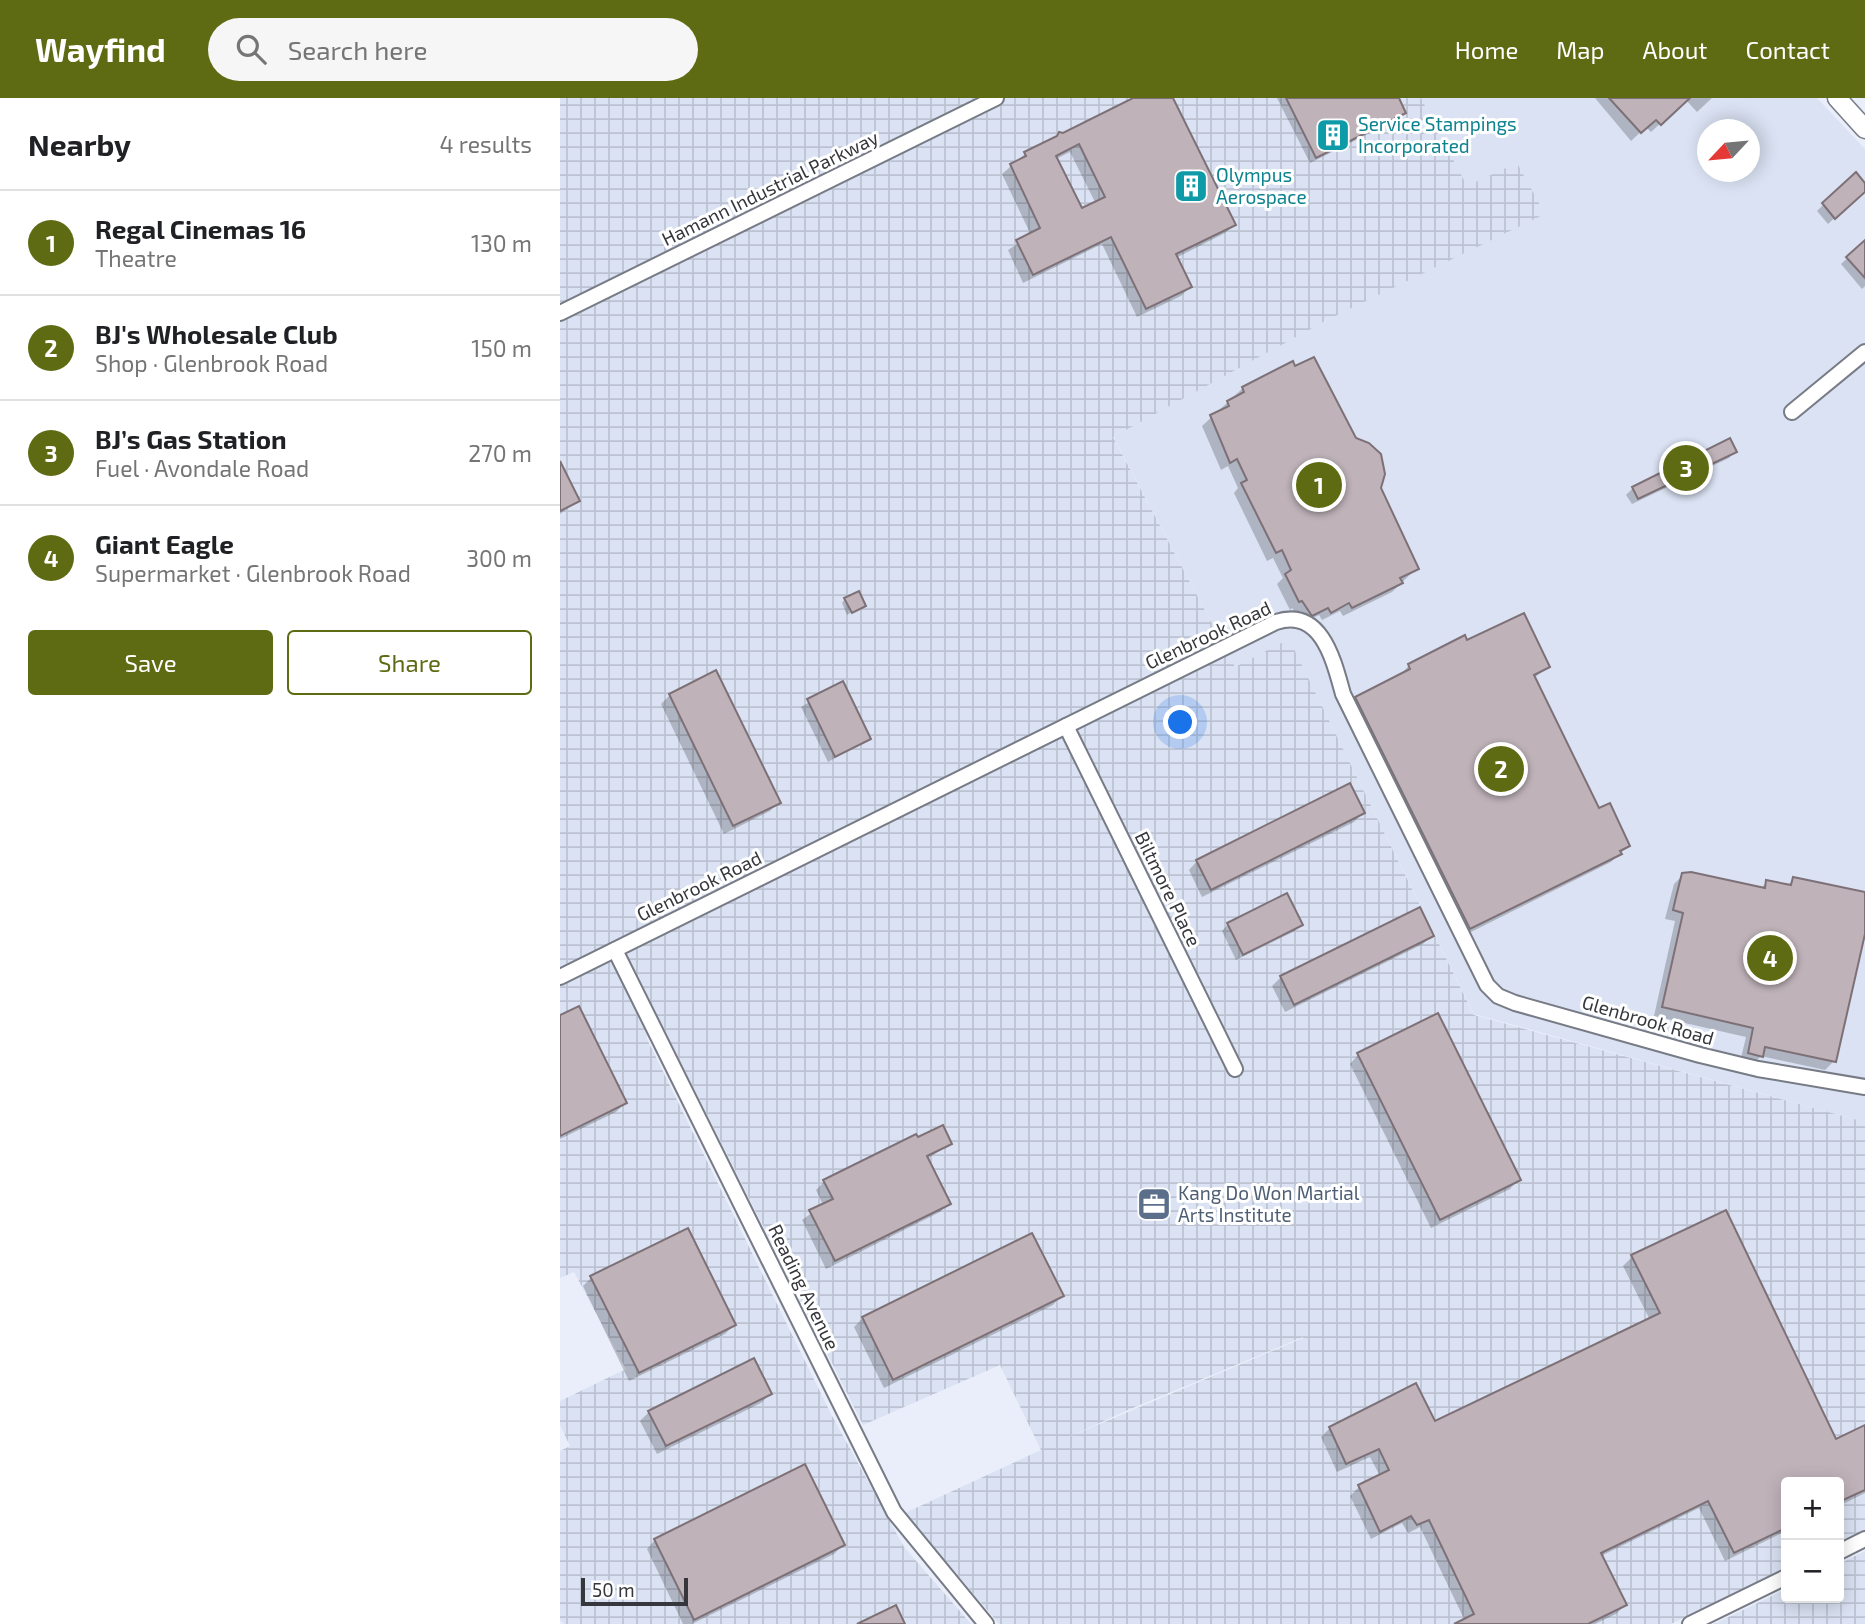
<!DOCTYPE html>
<html lang="en">
<head>
<meta charset="utf-8">
<style>
	body { margin:0; font-family:"Exo 2",sans-serif; background:#f6f6f6; color:#202124 }
	.controls { position:absolute; right:21px; bottom:21px; display:grid; overflow:hidden; border-radius:7px; box-shadow:0 4px 18px #0003 }
	.controls button { width:63px; height:63px; display:grid; place-items:center; padding:0; border:0; border-bottom:2px solid #e0e0e0; background:#fff; color:#202124; font:35px sans-serif }
	.compass { position:absolute; left:1137px; top:21px; width:63px; height:63px; border-radius:50%; background:#fff; box-shadow:0 4px 18px #0003; rotate:244deg }
	.scale { position:absolute; left:21px; bottom:18px; width:107px; box-sizing:border-box; padding-left:7px; border:4px solid #36373c; border-top:0; font-size:19px; line-height:24px; white-space:nowrap; color:#36373c; -webkit-text-stroke:5px #fff; paint-order:stroke }
	.you { position:absolute; left:621px; top:625px; width:24px; height:24px; margin:-18px; border:5px solid #fff; border-radius:50%; background:#1a73e8; box-shadow:0 0 0 10px #1a73e833 }
	.badge { display:grid; place-items:center; width:46px; height:46px; border-radius:50%; background:#5f6b13; color:#fff; font-size:23px; font-weight:700 }
	.pin { position:absolute; translate:-50% -50%; border:4px solid #fff; box-shadow:0 2px 7px #0006 }
	.list { margin:0; padding:0; list-style:none }
	h2 { display:flex; justify-content:space-between; align-items:center; height:91px; margin:0; padding:0 28px; font-size:30px }
	h2 small { font-size:23px; font-weight:400; color:#757577 }
	.list li { display:grid; grid-template-columns:46px 1fr auto; gap:21px; align-items:center; box-sizing:border-box; height:105px; padding:0 28px; border-top:2px solid #e0e0e0 }
	.list b { display:block; font-size:26px; white-space:nowrap }
	.list p { margin:0; font-size:23px; white-space:nowrap; color:#757577 }
	.list em { font-size:23px; font-style:normal; color:#757577 }
	.actions { display:flex; gap:14px; padding:21px 28px }
	.actions a { flex:1; padding:16px 0; border:2px solid #5f6b13; border-radius:7px; text-align:center; font-size:24px; color:#5f6b13 }
	.actions .main { background:#5f6b13; color:#fff }
	.icon { flex:none; width:38px; height:38px; fill:none; stroke:currentColor; stroke-width:2; stroke-linecap:round; stroke-linejoin:round }
	.map { position:relative; flex:none; width:1305px; height:1526px; overflow:hidden }
	header { display:flex; align-items:center; gap:42px; box-sizing:border-box; height:98px; padding:0 35px; background:#5f6b13; color:#fff }
	header strong { font-size:33px }
	nav { display:flex; gap:38px; margin-inline-start:auto; font-size:24px }
	.search { width:490px; height:63px; background:#f6f6f6; display:flex; align-items:center; gap:18px; box-sizing:border-box; padding:0 24px; border-radius:38px; color:#757577; font-size:26px }
	main { display:flex }
	aside { flex:1; background:#fff }
	.map>svg:first-child { display:block }
</style>
</head>
<body>
<header>
<strong>Wayfind</strong>
<div class="search"><svg class="icon" aria-label="search" viewBox="0 0 24 24"><circle cx="10" cy="10" r="6"/><path d="M15 15l6 6"/></svg>Search here</div>
<nav><a>Home</a><a>Map</a><a>About</a><a>Contact</a></nav>
</header>
<main>
<aside>
<h2>Nearby<small>4 results</small></h2>
<ul class="list">
<li><span class="badge">1</span><div><b>Regal Cinemas 16</b><p>Theatre</p></div><em>130 m</em></li>
<li><span class="badge">2</span><div><b>BJ's Wholesale Club</b><p>Shop · Glenbrook Road</p></div><em>150 m</em></li>
<li><span class="badge">3</span><div><b>BJ’s Gas Station</b><p>Fuel · Avondale Road</p></div><em>270 m</em></li>
<li><span class="badge">4</span><div><b>Giant Eagle</b><p>Supermarket · Glenbrook Road</p></div><em>300 m</em></li>
</ul>
<div class="actions"><a class="main">Save</a><a>Share</a></div>
</aside>
<div class="map">
<svg width="1305" height="1526" viewBox="0 0 1305 1526">
	<defs>
		<pattern id="industrial-grid" width="8" height="8" patternUnits="userSpaceOnUse" patternTransform="scale(1.75)"><rect width="8" height="8" fill="#dae2f3"/><path d="M0 4h8M4 0v8" fill="none" stroke="#bcc2d1"/></pattern>
	</defs>
	<rect width="100%" height="100%" fill="#eaeefa"/>
	<!-- built -->
	<path fill="#dae2f3" fill-rule="evenodd" d="M 861,0 L 1257,0 L 1305,51 L 1305,1024 L 914,916 L 729,541 L 675,569 L 553,338 L 767,222 L 984,116 L 907,89 ZM 1148,32 L 1190,32 L 1190,74 L 1148,74 Z"/>
	<!-- industrial -->
	<g fill="url(#industrial-grid)" fill-rule="evenodd">
		<path d="M 0,0 L 861,0 L 907,88 L 957,65 L 985,116 L 767,222 L 553,339 L 675,569 L 729,541 L 914,917 L 1305,1024 L 1305,1432 L 1279,1445 L 1279,1384 L 1226,1384 L 1226,1470 L 1111,1526 L 439,1526 L 345,1415 L 481,1352 L 440,1267 L 303,1327 L 104,931 L 86,939 L 271,1316 L 344,1449 L 411,1526 L 4,1526 L 0,1522 L 0,1353 L 10,1348 L 0,1327 L 0,1303 L 66,1271 L 14,1174 L 0,1180 ZM 743,1239 L 743,1240 L 509,1339 L 568,1312 Z"/>
		<path d="M 1305,1453 L 1305,1526 L 1154,1526 L 1226,1491 L 1226,1500 L 1279,1500 L 1279,1466 Z"/>
	</g>
	<!-- shadow -->
	<g fill="#0003" fill-rule="evenodd">
		<path d="M 577,0 L 611,0 L 674,127 L 665,135 L 616,160 L 630,189 L 621,198 L 577,219 L 542,146 L 463,185 L 448,152 L 471,137 L 442,76 L 465,56 L 492,43 L 499,36 L 503,37 ZM 510,54 L 535,104 L 522,112 L 496,61 Z"/>
		<path d="M 717,0 L 837,0 L 844,15 L 838,21 L 750,65 Z"/>
		<path d="M 1035,0 L 1152,0 L 1137,14 L 1126,2 L 1091,34 L 1086,29 L 1071,43 Z"/>
		<path d="M 1295,76 L 1305,92 L 1268,126 L 1257,113 Z"/>
		<path d="M 1305,144 L 1305,188 L 1302,191 L 1281,166 Z"/>
		<path d="M 683,290 L 819,390 L 857,470 L 832,494 L 783,518 L 780,513 L 762,522 L 759,517 L 743,525 L 732,510 L 730,512 L 717,486 L 723,480 L 713,460 L 707,463 L 674,395 L 678,390 L 668,368 L 661,372 L 642,328 Z"/>
		<path d="M 1169,343 L 1175,353 L 1169,360 L 1072,406 L 1066,397 L 1073,390 Z"/>
		<path d="M 0,367 L 18,403 L 0,416 Z"/>
		<path d="M 285,501 L 304,507 L 287,517 L 282,505 Z"/>
		<path d="M 906,544 L 988,569 L 974,580 L 1038,712 L 1068,748 L 1051,764 L 901,839 L 787,609 L 796,600 L 840,578 L 849,567 Z"/>
		<path d="M 282,585 L 309,641 L 268,664 L 241,609 Z"/>
		<path d="M 110,597 L 219,704 L 210,713 L 164,736 L 101,606 Z"/>
		<path d="M 803,715 L 794,724 L 642,799 L 629,772 L 637,763 Z"/>
		<path d="M 1123,777 L 1200,791 L 1207,784 L 1227,788 L 1234,781 L 1305,796 L 1305,828 L 1274,963 L 1265,972 L 1201,958 L 1192,967 L 1180,964 L 1186,939 L 1094,918 L 1115,823 L 1105,821 L 1114,786 Z"/>
		<path d="M 668,826 L 741,826 L 735,833 L 676,862 L 662,833 Z"/>
		<path d="M 872,837 L 863,846 L 725,914 L 712,888 L 721,879 Z"/>
		<path d="M 0,919 L 65,1005 L 56,1014 L 0,1041 Z"/>
		<path d="M 798,957 L 958,1082 L 950,1091 L 871,1130 L 790,966 Z"/>
		<path d="M 357,1042 L 390,1046 L 367,1061 L 389,1105 L 380,1114 L 266,1171 L 242,1122 L 263,1107 L 256,1092 L 264,1084 Z"/>
		<path d="M 1072,1159 L 1275,1344 L 1305,1329 L 1305,1395 L 1279,1408 L 1279,1384 L 1226,1384 L 1226,1433 L 1165,1463 L 1139,1410 L 1041,1458 L 1065,1507 L 1056,1516 L 1035,1526 L 898,1526 L 905,1523 L 860,1429 L 848,1435 L 842,1425 L 811,1441 L 790,1398 L 799,1389 L 820,1378 L 810,1359 L 777,1374 L 761,1339 L 770,1330 L 855,1288 L 874,1326 L 1090,1222 L 1063,1168 Z"/>
		<path d="M 31,1180 L 174,1227 L 165,1236 L 69,1283 L 23,1188 Z"/>
		<path d="M 501,1198 L 493,1207 L 324,1290 L 294,1229 L 303,1220 Z"/>
		<path d="M 210,1296 L 201,1305 L 97,1356 L 80,1323 L 89,1314 Z"/>
		<path d="M 95,1442 L 283,1447 L 274,1456 L 132,1526 L 123,1526 L 87,1451 Z"/>
	</g>
	<!-- building -->
	<g fill="#bfb3b9" stroke="#7d7177" stroke-width="2" fill-rule="evenodd">
		<path d="M 573,0 L 613,0 L 676,127 L 616,156 L 632,189 L 586,211 L 551,139 L 473,177 L 456,142 L 480,130 L 450,66 L 466,58 L 464,54 L 497,38 L 499,34 L 503,35 ZM 519,46 L 545,99 L 522,110 L 496,58 Z"/>
		<path d="M 726,0 L 839,0 L 846,15 L 756,60 Z"/>
		<path d="M 1049,0 L 1130,0 L 1101,27 L 1096,22 L 1081,35 Z"/>
		<path d="M 1296,74 L 1305,85 L 1305,94 L 1275,121 L 1262,105 Z"/>
		<path d="M 1305,142 L 1305,180 L 1286,159 Z"/>
		<path d="M 754,259 L 796,340 L 809,345 L 821,356 L 825,376 L 821,390 L 859,471 L 840,480 L 843,485 L 792,510 L 789,505 L 771,515 L 768,510 L 752,518 L 742,503 L 739,504 L 725,476 L 731,472 L 722,452 L 716,455 L 681,385 L 687,382 L 677,361 L 670,365 L 650,317 L 669,308 L 667,303 L 684,294 L 682,289 L 733,263 L 735,268 Z"/>
		<path d="M 1170,340 L 1177,354 L 1078,401 L 1072,389 Z"/>
		<path d="M 0,363 L 20,403 L 0,413 Z"/>
		<path d="M 299,493 L 306,508 L 292,515 L 284,500 Z"/>
		<path d="M 964,515 L 990,569 L 974,577 L 1039,710 L 1050,705 L 1070,748 L 1060,753 L 1062,756 L 910,831 L 795,599 L 850,571 L 848,566 L 905,537 L 907,542 Z"/>
		<path d="M 156,572 L 221,705 L 173,728 L 109,596 Z"/>
		<path d="M 283,583 L 311,641 L 275,659 L 247,601 Z"/>
		<path d="M 790,685 L 805,715 L 651,792 L 636,762 Z"/>
		<path d="M 1131,774 L 1205,790 L 1206,782 L 1231,787 L 1233,779 L 1305,794 L 1305,836 L 1276,964 L 1205,949 L 1203,959 L 1188,955 L 1193,930 L 1102,909 L 1123,815 L 1113,812 L 1116,799 L 1122,775 Z"/>
		<path d="M 727,795 L 743,827 L 683,857 L 667,825 Z"/>
		<path d="M 860,809 L 874,838 L 734,907 L 720,878 Z"/>
		<path d="M 19,908 L 67,1005 L 0,1038 L 0,917 Z"/>
		<path d="M 878,915 L 961,1082 L 880,1122 L 797,955 Z"/>
		<path d="M 383,1027 L 392,1046 L 367,1058 L 391,1106 L 275,1163 L 249,1112 L 273,1101 L 263,1082 L 356,1036 L 358,1039 Z"/>
		<path d="M 1166,1112 L 1276,1341 L 1305,1327 L 1305,1392 L 1279,1404 L 1279,1384 L 1226,1384 L 1226,1430 L 1174,1455 L 1148,1403 L 1041,1455 L 1067,1507 L 1028,1526 L 894,1526 L 914,1516 L 869,1422 L 857,1427 L 851,1418 L 820,1434 L 798,1387 L 829,1372 L 819,1351 L 786,1366 L 769,1329 L 856,1285 L 875,1323 L 1100,1215 L 1071,1157 Z"/>
		<path d="M 128,1130 L 176,1227 L 79,1275 L 30,1178 Z"/>
		<path d="M 472,1135 L 504,1198 L 333,1282 L 302,1219 Z"/>
		<path d="M 194,1260 L 212,1296 L 106,1348 L 88,1313 Z"/>
		<path d="M 245,1366 L 285,1447 L 134,1522 L 94,1441 Z"/>
		<path d="M 336,1507 L 345,1526 L 297,1526 Z"/>
	</g>
	<g fill="none" stroke-linecap="round" stroke-linejoin="round">
		<!-- minor casing -->
		<g stroke="#777b85" stroke-width="18">
			<g id="minor">
				<path d="M 0,215 L 436,0"/>
				<path d="M 1232,314 L 1305,254"/>
				<path d="M 506,628 L 675,971"/>
				<path d="M 55,852 L 334,1414 L 426,1526"/>
				<path d="M 0,879 L 716,524 C 762,509 774,564 783,596 L 927,887 L 938,898 L 955,905 L 1140,957 L 1198,971 L 1305,989"/>
				<path d="M 1279,1454 L 1305,1441"/>
				<path d="M 1130,1526 L 1226,1479"/>
			</g>
		</g>
		<!-- major casing -->
		<g stroke="#777b85" stroke-width="21">
			<path id="major" d="M 1277,0 L 1305,31"/>
		</g>
		<!-- minor -->
		<use href="#minor" stroke="#fff" stroke-width="14"/>
		<!-- major -->
		<use href="#major" stroke="#fff" stroke-width="18"/>
	</g>
	<!-- icons -->
	<defs>
		<g id="building-square" transform="scale(1.75)"><rect x="-9" y="-9" width="18" height="18" rx="4" fill="#0f9aa8" stroke="#fff"/><path d="M-4-6H4V6H1V3H-1V6H-4ZM-2.5-4.3h1.7v1.8h-1.7ZM.8-4.3h1.7v1.8H.8ZM-2.5-1h1.7V.8h-1.7ZM.8-1h1.7V.8H.8Z" fill="#fff"/></g>
		<g id="office-square" transform="scale(1.75)"><rect x="-9" y="-9" width="18" height="18" rx="4" fill="#5c6f8a" stroke="#fff"/><path d="M-6-3h4V-5.5h4V-3h4V5H-6ZM-1-4.5V-3h2v-1.5ZM-6 0V1H6V0Z" fill="#fff"/></g>
	</defs>
	<g fill-rule="evenodd">
		<use href="#building-square" x="773" y="37"/>
		<use href="#building-square" x="631" y="88"/>
		<use href="#office-square" x="594" y="1106"/>
	</g>
	<g text-anchor="middle" stroke-width="6" stroke-linejoin="round" paint-order="stroke">
		<!-- culture labels -->
		<g font-size="19" fill="#0d838f" stroke="#fff" text-anchor="start">
			<text x="798" y="33">Service Stampings<tspan x="798" dy="22">Incorporated</tspan></text>
			<text x="656" y="84">Olympus<tspan x="656" dy="22">Aerospace</tspan></text>
		</g>
		<!-- street labels -->
		<g font-size="19" fill="#36373c" stroke="#fff">
			<text transform="translate(210 90) rotate(-26)" y="7">Hamann Industrial Parkway</text>
			<text transform="translate(648 537) rotate(-25)" y="7">Glenbrook Road</text>
			<text transform="translate(139 788) rotate(-26)" y="7">Glenbrook Road</text>
			<text transform="translate(608 791) rotate(64)" y="7">Biltmore Place</text>
			<text transform="translate(1088 922) rotate(16)" y="7">Glenbrook Road</text>
			<text transform="translate(244 1189) rotate(64)" y="7">Reading Avenue</text>
		</g>
		<!-- service labels -->
		<g font-size="19" fill="#4e5e75" stroke="#fff" text-anchor="start">
			<text x="618" y="1102">Kang Do Won Martial<tspan x="618" dy="22">Arts Institute</tspan></text>
		</g>
	</g>
</svg>
<div class="controls">
<button>+</button>
<button>−</button>
</div>
<svg class="compass" viewBox="-18 -18 36 36"><path d="M0-13l5 13h-10z" fill="#e53935"/><path d="M0 13l5-13h-10z" fill="#757577"/></svg>
<div class="scale">50 m</div>
<div class="you"></div>
<div class="pin badge" style="left:759px;top:387px">1</div>
<div class="pin badge" style="left:941px;top:671px">2</div>
<div class="pin badge" style="left:1126px;top:370px">3</div>
<div class="pin badge" style="left:1210px;top:860px">4</div>
</div>
</main>
</body>
</html>
